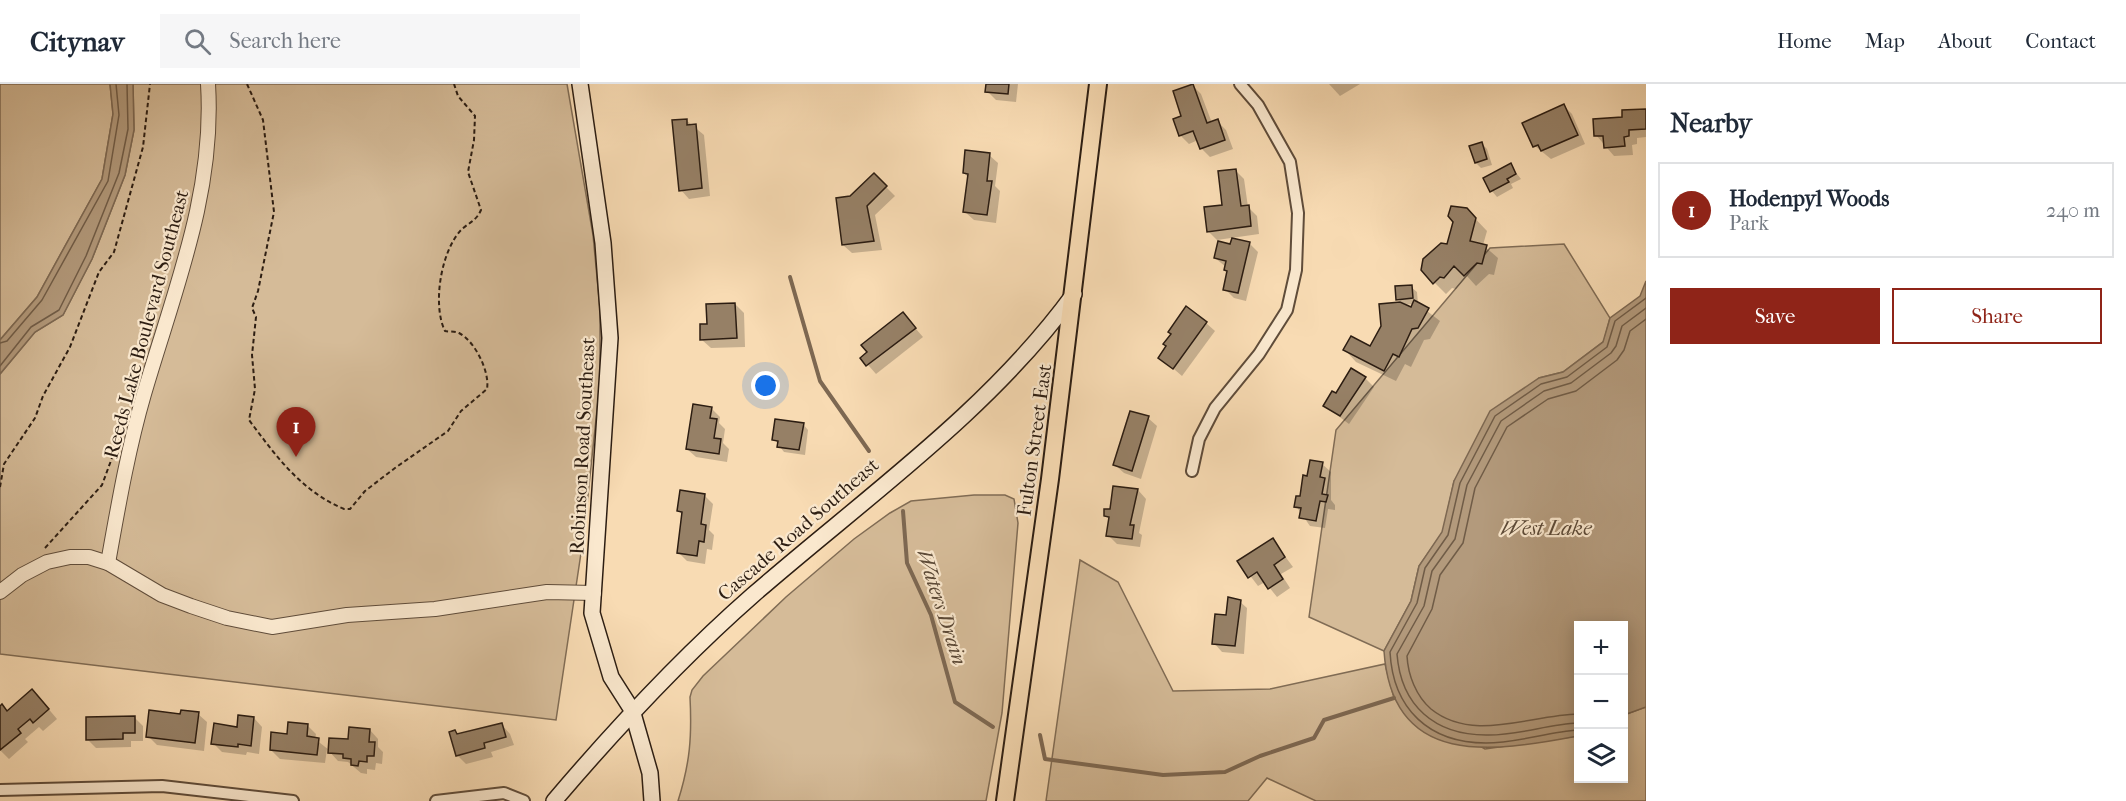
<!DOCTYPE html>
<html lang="en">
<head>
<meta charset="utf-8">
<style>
	body { margin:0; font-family:"IM FELL French Canon",serif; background:#f6f6f7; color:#1f2937 }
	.controls { position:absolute; right:18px; bottom:18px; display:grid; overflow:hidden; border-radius:0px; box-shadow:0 3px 15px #0003 }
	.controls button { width:54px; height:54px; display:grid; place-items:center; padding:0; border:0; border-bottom:2px solid #e0e1e3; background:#fff; color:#1f2937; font:30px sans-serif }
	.you { position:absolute; left:766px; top:302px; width:21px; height:21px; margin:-15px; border:4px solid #fff; border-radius:50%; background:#1a73e8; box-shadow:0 0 0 9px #1a73e833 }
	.badge { display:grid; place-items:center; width:39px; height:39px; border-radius:50%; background:#8f2418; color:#fff; font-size:20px; font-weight:700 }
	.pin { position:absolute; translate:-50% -50px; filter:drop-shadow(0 2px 3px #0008) }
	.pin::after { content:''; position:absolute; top:32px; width:21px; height:18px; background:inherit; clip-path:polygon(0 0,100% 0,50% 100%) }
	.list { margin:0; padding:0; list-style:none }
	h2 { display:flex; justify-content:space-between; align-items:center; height:78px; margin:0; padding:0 24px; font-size:26px }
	h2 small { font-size:20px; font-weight:400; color:#747a83 }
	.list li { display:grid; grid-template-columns:39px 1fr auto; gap:18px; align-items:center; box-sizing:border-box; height:96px; margin:0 12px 12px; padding:0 12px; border:2px solid #e0e1e3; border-radius:0px }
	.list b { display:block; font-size:22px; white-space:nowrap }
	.list p { margin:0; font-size:20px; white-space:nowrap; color:#747a83 }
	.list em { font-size:20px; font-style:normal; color:#747a83 }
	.actions { display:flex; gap:12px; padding:18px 24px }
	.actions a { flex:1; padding:14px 0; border:2px solid #8f2418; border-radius:0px; text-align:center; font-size:21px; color:#8f2418 }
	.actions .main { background:#8f2418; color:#fff }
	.icon { flex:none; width:33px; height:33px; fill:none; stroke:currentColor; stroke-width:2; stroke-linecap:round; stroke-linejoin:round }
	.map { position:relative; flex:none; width:1646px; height:717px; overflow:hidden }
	header { display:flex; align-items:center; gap:36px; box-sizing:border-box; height:84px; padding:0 30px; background:#fff; border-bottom:2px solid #e0e1e3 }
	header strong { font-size:28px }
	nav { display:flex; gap:33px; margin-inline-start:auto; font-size:21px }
	.search { width:420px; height:54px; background:#f6f6f7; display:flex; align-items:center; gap:15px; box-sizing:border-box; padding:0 21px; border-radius:0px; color:#747a83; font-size:22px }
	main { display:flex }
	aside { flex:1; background:#fff }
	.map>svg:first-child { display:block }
</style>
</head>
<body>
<header>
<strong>Citynav</strong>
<div class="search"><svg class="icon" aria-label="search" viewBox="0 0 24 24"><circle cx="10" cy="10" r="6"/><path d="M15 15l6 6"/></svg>Search here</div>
<nav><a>Home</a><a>Map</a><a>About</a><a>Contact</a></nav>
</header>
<main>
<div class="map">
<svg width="1646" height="717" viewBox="0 0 1646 717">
	<rect width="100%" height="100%" fill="#f8dbb3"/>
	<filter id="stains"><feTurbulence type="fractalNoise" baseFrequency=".00333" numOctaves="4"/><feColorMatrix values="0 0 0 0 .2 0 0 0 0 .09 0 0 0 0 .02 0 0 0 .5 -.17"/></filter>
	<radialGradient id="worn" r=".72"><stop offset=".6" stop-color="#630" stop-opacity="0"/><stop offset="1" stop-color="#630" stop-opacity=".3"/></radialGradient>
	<!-- green -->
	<g fill="#d5bb98" stroke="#806c55" stroke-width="1.5">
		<path d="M 0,0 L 110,0 L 113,30 L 102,95 L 37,213 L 0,256 Z"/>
		<path d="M 133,0 L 567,0 L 593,151 L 600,225 L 600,297 L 584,449 L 556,636 L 0,570 L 0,290 L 35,248 L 63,231 L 92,175 L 125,91 L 134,46 Z"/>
		<path d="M 1564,160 L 1610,234 L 1604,257 L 1563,288 L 1539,294 L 1454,397 L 1443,448 L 1419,482 L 1411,517 L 1384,567 L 1309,533 L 1336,346 L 1490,164 Z"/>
		<path d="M 974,411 L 1005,411 L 1014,415 L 1018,439 L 1002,629 L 986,717 L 678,717 C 690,679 692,653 690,613 L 692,606 L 703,592 L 786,513 L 854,455 L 890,429 L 911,417 Z"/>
		<path d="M 1080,476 L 1118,498 L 1173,607 L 1270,605 L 1385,580 L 1394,614 L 1485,665 L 1578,652 L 1578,694 L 1624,694 L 1624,631 L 1646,623 L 1646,717 L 1316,717 L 1267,694 L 1248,717 L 1046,717 Z"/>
	</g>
	<!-- water -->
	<g fill="#b39a7c" stroke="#7d6852" stroke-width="1.5">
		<path d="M 110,0 L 133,0 L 134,46 L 125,91 L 92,175 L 63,231 L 35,248 L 0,290 L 0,256 L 37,213 L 102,95 L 113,30 Z"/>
		<path d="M 1646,197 L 1646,623 L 1624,631 L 1624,542 L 1578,542 L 1578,652 C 1493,668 1392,685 1384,567 L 1411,517 L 1419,482 L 1442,448 L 1454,397 L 1490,327 L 1539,294 L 1563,288 L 1603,258 L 1610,234 L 1640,212 Z"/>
	</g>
	<!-- shadow -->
	<g fill="#0003" fill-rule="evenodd">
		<path d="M 988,0 L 1018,0 L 1016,18 L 996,16 L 987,7 Z"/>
		<path d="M 1329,0 L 1360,0 L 1340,12 Z"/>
		<path d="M 1193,2 L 1201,10 L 1212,39 L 1217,37 L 1226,46 L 1233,65 L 1210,73 L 1201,64 L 1198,56 L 1189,60 L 1180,51 Z"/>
		<path d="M 1564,22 L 1572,30 L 1585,60 L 1551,75 L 1535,62 Z"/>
		<path d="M 1646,26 L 1646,53 L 1637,54 L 1637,60 L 1632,61 L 1633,71 L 1614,72 L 1596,51 L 1624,35 Z"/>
		<path d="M 686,36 L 704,51 L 710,112 L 689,115 L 681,106 Z"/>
		<path d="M 1481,59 L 1487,65 L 1492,81 L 1481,84 L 1476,79 Z"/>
		<path d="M 989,71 L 998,79 L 995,102 L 1000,107 L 996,139 L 974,136 L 965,128 L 969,94 L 964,89 Z"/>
		<path d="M 1510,81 L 1521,95 L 1511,100 L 1513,104 L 1497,113 L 1492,107 Z"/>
		<path d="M 1236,87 L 1244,95 L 1248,123 L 1257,132 L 1259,150 L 1217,156 L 1208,147 L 1224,122 Z"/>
		<path d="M 874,91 L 895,112 L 875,131 L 882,166 L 852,169 L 843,161 L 851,114 Z"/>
		<path d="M 1466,125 L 1487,147 L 1483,161 L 1498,174 L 1494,191 L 1489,190 L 1476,202 L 1467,192 L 1456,205 L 1452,204 L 1446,210 L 1434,198 Z"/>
		<path d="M 1249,159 L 1258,168 L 1246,217 L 1234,214 L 1225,205 L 1229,189 L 1226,183 L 1215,174 L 1231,162 Z"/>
		<path d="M 1411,203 L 1417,208 L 1418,220 L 1440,237 L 1430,255 L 1424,256 L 1411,283 L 1405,280 L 1396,297 L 1356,278 L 1345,266 L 1370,264 L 1402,219 L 1398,215 ZM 1414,220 L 1411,225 L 1402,221 Z"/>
		<path d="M 735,220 L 744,229 L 745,263 L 711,264 L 702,256 L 708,242 Z"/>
		<path d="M 903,230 L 923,253 L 876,290 L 862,274 Z"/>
		<path d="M 1206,239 L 1215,247 L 1182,292 L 1160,273 L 1172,250 Z"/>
		<path d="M 1365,294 L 1374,303 L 1349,340 L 1325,322 Z"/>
		<path d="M 711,324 L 720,333 L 719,339 L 725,345 L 723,359 L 729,365 L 727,378 L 696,373 L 687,365 Z"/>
		<path d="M 1148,334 L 1157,342 L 1141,395 L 1124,389 L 1115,381 Z"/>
		<path d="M 803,340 L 808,346 L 805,371 L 784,368 L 774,355 Z"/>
		<path d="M 1322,380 L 1331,388 L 1331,416 L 1335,421 L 1335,426 L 1328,425 L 1325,444 L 1310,442 L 1296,422 L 1309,394 Z"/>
		<path d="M 1114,403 L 1138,406 L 1146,415 L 1139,449 L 1142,451 L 1140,463 L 1117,460 L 1108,451 L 1110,436 L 1105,431 L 1111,427 Z"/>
		<path d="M 704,411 L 713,420 L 709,446 L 714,451 L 712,466 L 707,465 L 705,480 L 687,477 L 678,468 L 683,432 L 678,426 Z"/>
		<path d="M 1273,456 L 1293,483 L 1281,490 L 1290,504 L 1277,513 L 1265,498 L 1258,502 L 1239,477 Z"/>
		<path d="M 1238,516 L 1247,524 L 1244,570 L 1222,568 L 1214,559 Z"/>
		<path d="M 41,616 L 57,635 L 43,647 L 39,643 L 25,655 L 28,658 L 9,675 L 0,666 L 0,624 L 8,628 Z"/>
		<path d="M 198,630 L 207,638 L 204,667 L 157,661 L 148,652 Z"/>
		<path d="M 134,633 L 143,642 L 143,657 L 131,657 L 131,663 L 96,664 L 88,656 Z"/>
		<path d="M 254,634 L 262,643 L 259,670 L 247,668 L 246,671 L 222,668 L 213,659 Z"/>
		<path d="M 307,641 L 316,650 L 315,655 L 329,666 L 370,646 L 378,655 L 378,663 L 383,668 L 382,680 L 376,679 L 375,686 L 367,685 L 367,690 L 361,689 L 348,678 L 338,677 L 327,665 L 325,679 L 280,675 L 271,666 L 288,651 Z"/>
		<path d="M 502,641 L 510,650 L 514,661 L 491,668 L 493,673 L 466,680 L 458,672 L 451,649 L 455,648 L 459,651 Z"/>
	</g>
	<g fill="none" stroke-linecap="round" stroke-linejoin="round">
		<!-- shore -->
		<g stroke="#705c47" stroke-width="1.5">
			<path d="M 0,259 L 7,257 L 42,216 L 108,97 L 119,31 L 116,0"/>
			<path d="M 0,282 L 31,243 L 59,226 L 86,172 L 119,89 L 128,45 L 127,0"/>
			<path d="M 1578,630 C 1530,631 1473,659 1431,625 C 1416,612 1408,591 1407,572 L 1432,525 L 1440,491 L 1463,459 L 1475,404 L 1507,343 L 1548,315 L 1576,307 L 1617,276 L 1624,266 L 1630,247 L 1646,235"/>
			<path d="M 1578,639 C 1548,640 1517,652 1486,651 C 1435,651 1401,622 1397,570 L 1424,522 L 1432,487 L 1455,455 L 1467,401 L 1501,337 L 1544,307 L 1571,299 L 1611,269 L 1616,262 L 1622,242 L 1646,224"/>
			<path d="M 1578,646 C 1548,648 1517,659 1486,659 C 1429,659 1393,625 1390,568 L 1417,519 L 1425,484 L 1448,451 L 1460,399 L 1495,332 L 1541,300 L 1567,293 L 1607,263 L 1615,237 L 1646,214"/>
		</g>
		<!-- stream -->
		<g stroke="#7d6852" stroke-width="4">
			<path d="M 790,193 L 820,297 L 869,367"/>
			<path d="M 903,427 L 907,479 L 931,531 L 955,618 L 993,643"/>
			<path d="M 1040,651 L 1045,675 L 1163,691 L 1225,688 L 1260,672 L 1314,654 L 1324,636 L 1394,614"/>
		</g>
	</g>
	<!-- building -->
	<g fill="#968066" stroke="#2c1d12" stroke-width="1.5">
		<path d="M 986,0 L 1009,0 L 1008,10 L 985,8 Z"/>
		<path d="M 1193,0 L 1207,39 L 1218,35 L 1225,56 L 1200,65 L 1193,47 L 1179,52 L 1173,35 L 1181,32 L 1173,7 Z"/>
		<path d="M 1564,20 L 1578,51 L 1541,67 L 1538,61 L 1533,63 L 1522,39 Z"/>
		<path d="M 1646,25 L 1646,45 L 1629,46 L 1629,52 L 1624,53 L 1625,62 L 1604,64 L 1603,52 L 1594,52 L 1593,35 L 1622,33 L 1622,26 Z"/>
		<path d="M 687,35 L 687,41 L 696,40 L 702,104 L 679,107 L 672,36 Z"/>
		<path d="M 1482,58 L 1487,75 L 1475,79 L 1469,62 Z"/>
		<path d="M 965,66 L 990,69 L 987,97 L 992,97 L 987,131 L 963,128 L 968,90 L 963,89 Z"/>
		<path d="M 1511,79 L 1516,90 L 1507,95 L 1509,98 L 1490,108 L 1483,94 Z"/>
		<path d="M 1236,85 L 1241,122 L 1249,121 L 1251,142 L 1207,148 L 1204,123 L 1222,121 L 1218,87 Z"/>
		<path d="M 874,89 L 887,102 L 867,122 L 874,157 L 842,161 L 836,114 L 850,112 Z"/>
		<path d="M 1451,122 L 1467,124 L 1476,134 L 1470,157 L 1487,161 L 1482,180 L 1477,179 L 1464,192 L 1454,182 L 1444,194 L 1440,193 L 1433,200 L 1421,186 L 1423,175 L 1441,159 L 1447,160 L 1453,138 L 1448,132 Z"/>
		<path d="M 1232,154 L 1250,158 L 1238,209 L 1223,206 L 1227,187 L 1224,186 L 1226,177 L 1214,174 L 1218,157 L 1230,160 Z"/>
		<path d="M 1412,201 L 1413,214 L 1396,216 L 1395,202 Z"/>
		<path d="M 1414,216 L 1429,224 L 1418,244 L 1412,245 L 1399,273 L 1393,270 L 1384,287 L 1343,266 L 1351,252 L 1370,262 L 1381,242 L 1379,220 L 1400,218 L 1411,223 Z"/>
		<path d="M 735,219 L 737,254 L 700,256 L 700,240 L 707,240 L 706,220 Z"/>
		<path d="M 1186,222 L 1207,238 L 1173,285 L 1158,274 L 1166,262 L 1163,260 L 1171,250 L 1168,248 Z"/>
		<path d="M 903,228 L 916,244 L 866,282 L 860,274 L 867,268 L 861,261 Z"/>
		<path d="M 1351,284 L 1366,293 L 1340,332 L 1323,322 L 1332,307 L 1336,309 Z"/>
		<path d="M 693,320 L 712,323 L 710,334 L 717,335 L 714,354 L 721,355 L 719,370 L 686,365 Z"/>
		<path d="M 1130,327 L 1149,332 L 1132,387 L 1113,381 Z"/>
		<path d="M 775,335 L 804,339 L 799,366 L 777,363 L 778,357 L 772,356 Z"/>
		<path d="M 1310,376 L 1323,378 L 1320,393 L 1325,394 L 1322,410 L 1328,411 L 1326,418 L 1320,417 L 1316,437 L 1299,434 L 1301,424 L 1294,423 L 1296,412 L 1300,412 L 1303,391 L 1307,392 Z"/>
		<path d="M 1113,402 L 1138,405 L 1130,441 L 1134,441 L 1132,455 L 1106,452 L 1109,433 L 1104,432 L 1104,425 L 1110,425 Z"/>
		<path d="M 680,406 L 705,410 L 701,440 L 706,441 L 704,458 L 699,457 L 697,472 L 677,469 L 682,428 L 677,427 Z"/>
		<path d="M 1273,454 L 1285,473 L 1274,481 L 1283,495 L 1268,505 L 1257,488 L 1248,494 L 1237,477 Z"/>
		<path d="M 1228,513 L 1241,516 L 1235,562 L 1212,560 L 1215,530 L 1226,531 Z"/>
		<path d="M 32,605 L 49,625 L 33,639 L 30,635 L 18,645 L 21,649 L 0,666 L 0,622 L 2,620 L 7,627 Z"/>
		<path d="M 149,626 L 180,630 L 181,626 L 199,628 L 195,659 L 146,653 Z"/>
		<path d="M 238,631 L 254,633 L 251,662 L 238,660 L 238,663 L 211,660 L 214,639 L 237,643 Z"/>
		<path d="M 135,632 L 135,649 L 123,649 L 123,655 L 86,656 L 86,633 Z"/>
		<path d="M 288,638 L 308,640 L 307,652 L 319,654 L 317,671 L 270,666 L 271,648 L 287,650 Z"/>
		<path d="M 502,639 L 506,653 L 484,659 L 485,664 L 456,672 L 449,648 L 455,646 L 457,650 Z"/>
		<path d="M 349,643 L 370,645 L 369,658 L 375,658 L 374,672 L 367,672 L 367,678 L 359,677 L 358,682 L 351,681 L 351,675 L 343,674 L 343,670 L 328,669 L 329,654 L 348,655 Z"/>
	</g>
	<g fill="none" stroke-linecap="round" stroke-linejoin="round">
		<!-- minor casing -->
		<g stroke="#5f4c3a" stroke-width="14">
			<g id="minor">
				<path d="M 1192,387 L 1199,355 L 1215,324 L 1259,270 L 1287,226 L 1296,186 L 1298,129 L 1290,78 L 1258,21 L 1240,0"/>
				<path d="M 0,706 L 162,702 L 293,717"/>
				<path d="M 436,717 L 504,709 L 524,717"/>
			</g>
		</g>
		<!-- tertiary casing -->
		<g stroke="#5f4c3a" stroke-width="16">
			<g id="tertiary">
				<path d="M 108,479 C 118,423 128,365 144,310 C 174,207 215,109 208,0"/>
				<path d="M 0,508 L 22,491 L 47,478 L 70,473 L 89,473 L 108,479 L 162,511 L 191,522 L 227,534 L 272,543 L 347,531 L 435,525 L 547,508 L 594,509"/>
			</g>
		</g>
		<!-- secondary casing -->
		<g stroke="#2c1d12" stroke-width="18">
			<g id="secondary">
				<path d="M 580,0 L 603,159 L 610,254 L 592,529 L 611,593 L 632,626 L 650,689 L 652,717"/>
				<path d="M 554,717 C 617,643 680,575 753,511 C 862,416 989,327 1074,210"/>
			</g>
		</g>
		<!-- primary casing -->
		<g stroke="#2c1d12" stroke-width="20">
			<path id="primary" d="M 1005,717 L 1050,395 L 1098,0"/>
		</g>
		<!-- path -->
		<g stroke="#2c1d12" stroke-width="2" stroke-dasharray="4.5 3" stroke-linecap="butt">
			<path d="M 247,0 L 263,36 L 274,128 L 258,207 L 252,224 L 256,233 L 252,271 L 255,305 L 249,336 C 276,372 301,407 344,425 L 350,425 L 365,407 L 395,384 L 448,347 L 461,327 L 487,305 C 490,288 475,257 459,249 C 455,247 449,248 445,247 C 432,221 441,166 462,145 C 470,138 476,137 481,126 L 468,88 L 474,56 L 475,32 L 458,12 L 454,0"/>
			<path d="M 0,403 L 4,380 L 35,334 L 43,312 L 70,263 L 99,188 L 114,168 L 143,63 L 150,0"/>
			<path d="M 45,464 L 102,401 L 116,363"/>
		</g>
		<!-- minor -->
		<use href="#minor" stroke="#fae8ce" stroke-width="10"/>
		<!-- tertiary -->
		<use href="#tertiary" stroke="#fae8ce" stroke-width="14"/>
		<!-- secondary -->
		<use href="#secondary" stroke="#fae8ce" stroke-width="15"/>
		<!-- primary -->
		<use href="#primary" stroke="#f8dbb3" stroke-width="16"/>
	</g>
	<g text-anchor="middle" stroke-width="4.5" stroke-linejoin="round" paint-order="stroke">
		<!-- street labels -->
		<g font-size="20" fill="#2c1d12" stroke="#fae8ce">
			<text transform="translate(146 240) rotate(-75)" y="7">Reeds Lake Boulevard Southeast</text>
			<text transform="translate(1034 356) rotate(-82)" y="7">Fulton Street East</text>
			<text transform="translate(582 362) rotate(-87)" y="7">Robinson Road Southeast</text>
			<text transform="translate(798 445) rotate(-41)" y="7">Cascade Road Southeast</text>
		</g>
		<!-- water labels -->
		<g font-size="21" font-style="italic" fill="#5b4937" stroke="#fae8ce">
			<text x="1546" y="451">West Lake</text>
			<text transform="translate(942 523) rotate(72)" y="7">Waters Drain</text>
		</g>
	</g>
	<rect width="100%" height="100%" filter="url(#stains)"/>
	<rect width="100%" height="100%" fill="url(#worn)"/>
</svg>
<div class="controls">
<button>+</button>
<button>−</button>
<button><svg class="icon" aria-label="layers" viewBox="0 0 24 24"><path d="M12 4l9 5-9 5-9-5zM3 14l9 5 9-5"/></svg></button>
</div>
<div class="you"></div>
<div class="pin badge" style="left:296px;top:373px">1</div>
</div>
<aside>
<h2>Nearby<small></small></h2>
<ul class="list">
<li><span class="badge">1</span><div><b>Hodenpyl Woods</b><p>Park</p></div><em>240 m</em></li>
</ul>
<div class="actions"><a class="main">Save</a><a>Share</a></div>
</aside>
</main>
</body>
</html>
